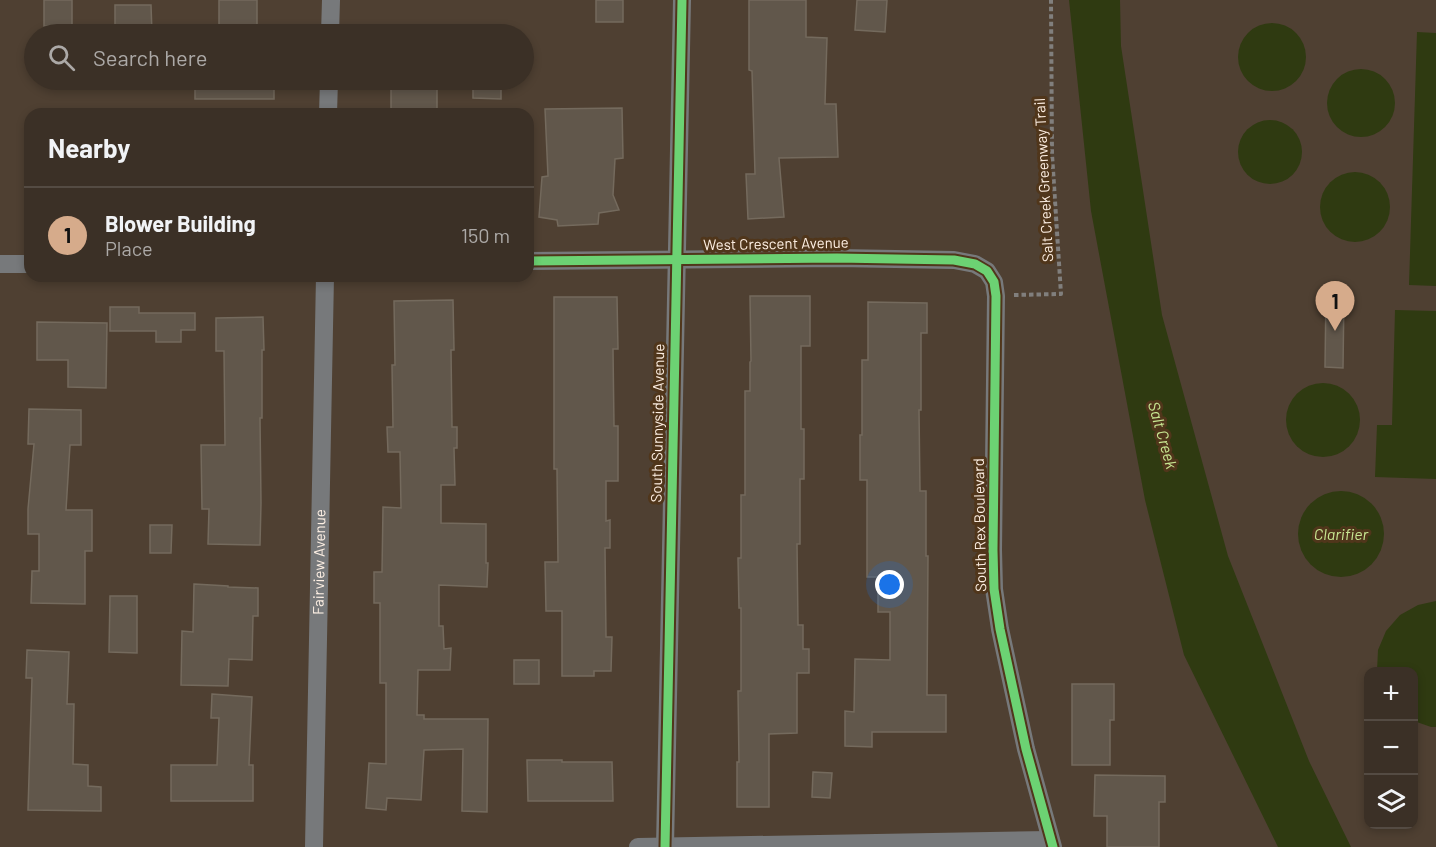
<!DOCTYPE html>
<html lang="en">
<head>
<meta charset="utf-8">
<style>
	body { margin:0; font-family:Barlow,sans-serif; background:#463c32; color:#f1f3f6 }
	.controls { position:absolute; right:18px; bottom:18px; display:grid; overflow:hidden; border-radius:12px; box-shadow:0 3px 9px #0003 }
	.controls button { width:54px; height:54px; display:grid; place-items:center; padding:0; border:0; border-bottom:2px solid #544b43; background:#3b3026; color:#f1f3f6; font:30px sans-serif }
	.you { position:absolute; left:890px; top:585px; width:21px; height:21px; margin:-15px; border:4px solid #fff; border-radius:50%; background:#1a73e8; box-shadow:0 0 0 9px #1a73e833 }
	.badge { display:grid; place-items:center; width:39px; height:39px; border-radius:50%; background:#d6ab8b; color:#111; font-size:20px; font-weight:700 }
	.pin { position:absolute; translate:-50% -50px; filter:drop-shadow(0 2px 3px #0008) }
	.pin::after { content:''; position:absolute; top:32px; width:21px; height:18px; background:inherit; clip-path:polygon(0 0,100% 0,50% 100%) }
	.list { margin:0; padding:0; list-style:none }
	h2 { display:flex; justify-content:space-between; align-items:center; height:78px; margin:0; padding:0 24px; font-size:26px }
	h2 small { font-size:20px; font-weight:400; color:#aca9a7 }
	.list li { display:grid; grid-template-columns:39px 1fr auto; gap:18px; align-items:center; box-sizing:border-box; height:96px; padding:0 24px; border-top:2px solid #544b43 }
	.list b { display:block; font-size:22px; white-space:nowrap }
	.list p { margin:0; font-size:20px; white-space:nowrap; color:#aca9a7 }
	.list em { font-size:20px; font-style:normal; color:#aca9a7 }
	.icon { flex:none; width:33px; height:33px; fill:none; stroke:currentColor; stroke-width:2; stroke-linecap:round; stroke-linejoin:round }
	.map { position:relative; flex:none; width:1436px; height:847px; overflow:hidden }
	.search { position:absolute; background:#3b3026; box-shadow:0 3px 9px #0003; left:24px; top:24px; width:510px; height:66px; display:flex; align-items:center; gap:15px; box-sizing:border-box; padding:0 21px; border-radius:33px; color:#aca9a7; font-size:22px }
	.panel { position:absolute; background:#3b3026; box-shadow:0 3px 9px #0003; left:24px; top:108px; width:510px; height:174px; border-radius:18px }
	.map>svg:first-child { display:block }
</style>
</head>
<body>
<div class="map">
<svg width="1436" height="847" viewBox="0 0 1436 847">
	<rect width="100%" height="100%" fill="#4f4032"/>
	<!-- water -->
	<g fill="#2f3a11">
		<path d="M 1069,0 L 1120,0 L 1121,46 L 1162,315 L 1228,556 L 1309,761 L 1351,847 L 1278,847 L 1184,655 L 1145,500 L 1091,211 Z"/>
		<circle cx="1272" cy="57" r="34"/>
		<path d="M 1417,32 L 1436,33 L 1436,286 L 1409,285 Z"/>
		<circle cx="1361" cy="103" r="34"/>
		<circle cx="1270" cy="152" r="32"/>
		<circle cx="1355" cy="207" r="35"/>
		<path d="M 1395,310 L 1436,311 L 1436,479 L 1375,477 L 1377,425 L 1392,425 Z"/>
		<circle cx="1323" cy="420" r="37"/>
		<circle cx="1341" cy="534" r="43"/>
		<path d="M 1436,601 L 1436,727 L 1431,727 L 1414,721 L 1414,672 L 1377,671 L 1378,650 L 1386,631 L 1400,615 L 1418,605 Z"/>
	</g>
	<!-- building -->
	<g fill="#61574b" stroke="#746a5d" stroke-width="1.5">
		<path d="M 44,0 L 72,0 L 72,27 L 44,26 Z"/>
		<rect x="219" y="0" width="38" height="34"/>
		<rect x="596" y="0" width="27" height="22"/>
		<path d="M 749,0 L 806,0 L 806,37 L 827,38 L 825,104 L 836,104 L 838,157 L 779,158 L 784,217 L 748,219 L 746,174 L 755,174 L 752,71 L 749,70 Z"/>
		<path d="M 857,0 L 887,0 L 885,32 L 855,30 Z"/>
		<path d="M 115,5 L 151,5 L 152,33 L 115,33 Z"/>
		<rect x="195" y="80" width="79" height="19"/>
		<rect x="391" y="80" width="46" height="34"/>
		<path d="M 473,80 L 501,80 L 501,99 L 473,98 Z"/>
		<path d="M 622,108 L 623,158 L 615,159 L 613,195 L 619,210 L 599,213 L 598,224 L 558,226 L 557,220 L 539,217 L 542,177 L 548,176 L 545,109 Z"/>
		<path d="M 1326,294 L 1344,295 L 1343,368 L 1325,367 Z"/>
		<path d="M 750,296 L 810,296 L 810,346 L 801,346 L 801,429 L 804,429 L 804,479 L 800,479 L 800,544 L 797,544 L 798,625 L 803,625 L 803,649 L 809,649 L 809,673 L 797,673 L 797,733 L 769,734 L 769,807 L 737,807 L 737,762 L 739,762 L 738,691 L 741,691 L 741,608 L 739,608 L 738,558 L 741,558 L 741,495 L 745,495 L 745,391 L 750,391 L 750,362 L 751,361 Z"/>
		<path d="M 554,297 L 617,297 L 618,349 L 613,349 L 614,426 L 618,426 L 618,481 L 606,481 L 606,521 L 610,520 L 610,548 L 605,548 L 606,637 L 612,637 L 611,671 L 594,671 L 594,676 L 562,676 L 562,611 L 546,611 L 545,562 L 558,562 L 557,469 L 554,469 Z"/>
		<path d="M 453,300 L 454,350 L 451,350 L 452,427 L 457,427 L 457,448 L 454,448 L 455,485 L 441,485 L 441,523 L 486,524 L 486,563 L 488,563 L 487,587 L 439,585 L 439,626 L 443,626 L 444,649 L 451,648 L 450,670 L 418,670 L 417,715 L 424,715 L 424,719 L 488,719 L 487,812 L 462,811 L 463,749 L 424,750 L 421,800 L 387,798 L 386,810 L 366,808 L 369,763 L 386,764 L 386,683 L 380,683 L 380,603 L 374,603 L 374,572 L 382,572 L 383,507 L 401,508 L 400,452 L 388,452 L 387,427 L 393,427 L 392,365 L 395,365 L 394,301 Z"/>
		<path d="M 868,302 L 927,303 L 927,333 L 921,333 L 921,410 L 919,410 L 920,491 L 926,491 L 926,556 L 928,556 L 927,695 L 946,695 L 946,732 L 872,732 L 872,747 L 845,746 L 845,711 L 854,712 L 855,659 L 890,660 L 890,612 L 878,612 L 878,577 L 867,577 L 867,480 L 860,480 L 860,435 L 862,435 L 862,360 L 868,360 Z"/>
		<path d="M 110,307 L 139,307 L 139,313 L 195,313 L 195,330 L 181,330 L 181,342 L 156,342 L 156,331 L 110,331 Z"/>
		<path d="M 263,317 L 264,350 L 262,350 L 262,418 L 260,418 L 261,503 L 260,545 L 208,544 L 209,509 L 202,509 L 201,445 L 225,445 L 224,351 L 216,351 L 216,318 Z"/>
		<path d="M 37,322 L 107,323 L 106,388 L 68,387 L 68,360 L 37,360 Z"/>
		<path d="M 29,409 L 81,410 L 81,445 L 70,445 L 66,510 L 92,510 L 92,551 L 85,551 L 85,604 L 31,603 L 32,571 L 39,571 L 39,534 L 28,534 L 28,509 L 34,444 L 28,444 Z"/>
		<path d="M 150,525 L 172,525 L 171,553 L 150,553 Z"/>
		<path d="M 194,584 L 228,586 L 228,587 L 258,588 L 258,616 L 253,616 L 252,660 L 229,659 L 228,686 L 181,685 L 182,631 L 193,632 Z"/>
		<path d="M 110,596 L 137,596 L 137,653 L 109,652 Z"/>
		<path d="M 27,650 L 69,652 L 67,704 L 74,704 L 73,764 L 88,765 L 88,786 L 101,787 L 101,811 L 28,810 L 32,678 L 26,678 Z"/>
		<rect x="514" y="660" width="25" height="24"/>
		<path d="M 1072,684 L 1114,684 L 1114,720 L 1110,720 L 1110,765 L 1072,765 Z"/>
		<path d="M 212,694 L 252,697 L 249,765 L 253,765 L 253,801 L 171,801 L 171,765 L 217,765 L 219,718 L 211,718 Z"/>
		<path d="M 527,760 L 562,760 L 562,762 L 612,762 L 613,801 L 528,801 Z"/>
		<path d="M 813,772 L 832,773 L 830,798 L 812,797 Z"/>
		<path d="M 1095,775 L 1165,776 L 1165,802 L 1159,802 L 1159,847 L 1107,847 L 1107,816 L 1094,816 Z"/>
	</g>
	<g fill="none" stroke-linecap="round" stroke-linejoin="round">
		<!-- path -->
		<path stroke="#817f7d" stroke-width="4" stroke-dasharray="4.5 3" stroke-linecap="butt" d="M 1014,295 L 1061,294 L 1052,154 L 1051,0"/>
		<!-- street -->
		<g stroke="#77797b" stroke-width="18">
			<path d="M 330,34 L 331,0"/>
			<path d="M 328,114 L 329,80"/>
			<path d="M 528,261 L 837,258 L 954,260 L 975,264 L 987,271 L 994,282 L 996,296 L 993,550 L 994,589 L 1000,629 L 1026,749 L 1053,847"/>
			<path d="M 0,264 L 30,264"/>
			<path id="s1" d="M 314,847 L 325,276"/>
			<path d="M 638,847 L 1050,840"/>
			<path d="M 665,847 L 682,0"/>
		</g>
		<!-- cycleway casing -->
		<g stroke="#50361b" stroke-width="13">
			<g id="cycleway">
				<path d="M 528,261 L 837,258 L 954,260 L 975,264 L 987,271 L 994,282 L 996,296 L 993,550 L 994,589 L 1000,629 L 1026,749 L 1053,847"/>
				<path d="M 665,847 L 682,0"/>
			</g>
		</g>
		<!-- cycleway -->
		<use href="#cycleway" stroke="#6cd273" stroke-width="9"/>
	</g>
	<g text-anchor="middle" stroke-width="6" stroke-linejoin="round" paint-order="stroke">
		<!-- street labels -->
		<g font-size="15" fill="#fef0e4" stroke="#50361b">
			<text transform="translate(1044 180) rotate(-93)" y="5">Salt Creek Greenway Trail</text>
			<text transform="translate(776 244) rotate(-1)" y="5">West Crescent Avenue</text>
			<text transform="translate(658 423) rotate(-89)" y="5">South Sunnyside Avenue</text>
			<text transform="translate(980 525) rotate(-91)" y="5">South Rex Boulevard</text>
			<text dy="5" stroke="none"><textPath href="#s1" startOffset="285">Fairview Avenue</textPath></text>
		</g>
		<!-- water labels -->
		<g font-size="16" font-style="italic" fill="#c8e792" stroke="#50361b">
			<text transform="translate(1163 435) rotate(74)" y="6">Salt Creek</text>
			<text x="1341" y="540">Clarifier</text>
		</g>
	</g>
</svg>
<div class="controls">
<button>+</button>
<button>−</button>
<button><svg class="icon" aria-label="layers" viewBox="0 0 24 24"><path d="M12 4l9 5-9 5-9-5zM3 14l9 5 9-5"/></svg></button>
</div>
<div class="you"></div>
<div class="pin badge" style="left:1335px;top:331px">1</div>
<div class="search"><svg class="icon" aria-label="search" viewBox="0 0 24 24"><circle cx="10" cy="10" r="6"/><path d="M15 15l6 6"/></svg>Search here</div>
<section class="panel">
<h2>Nearby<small></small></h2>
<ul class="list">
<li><span class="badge">1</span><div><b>Blower Building</b><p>Place</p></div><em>150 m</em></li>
</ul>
</section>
</div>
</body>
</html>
